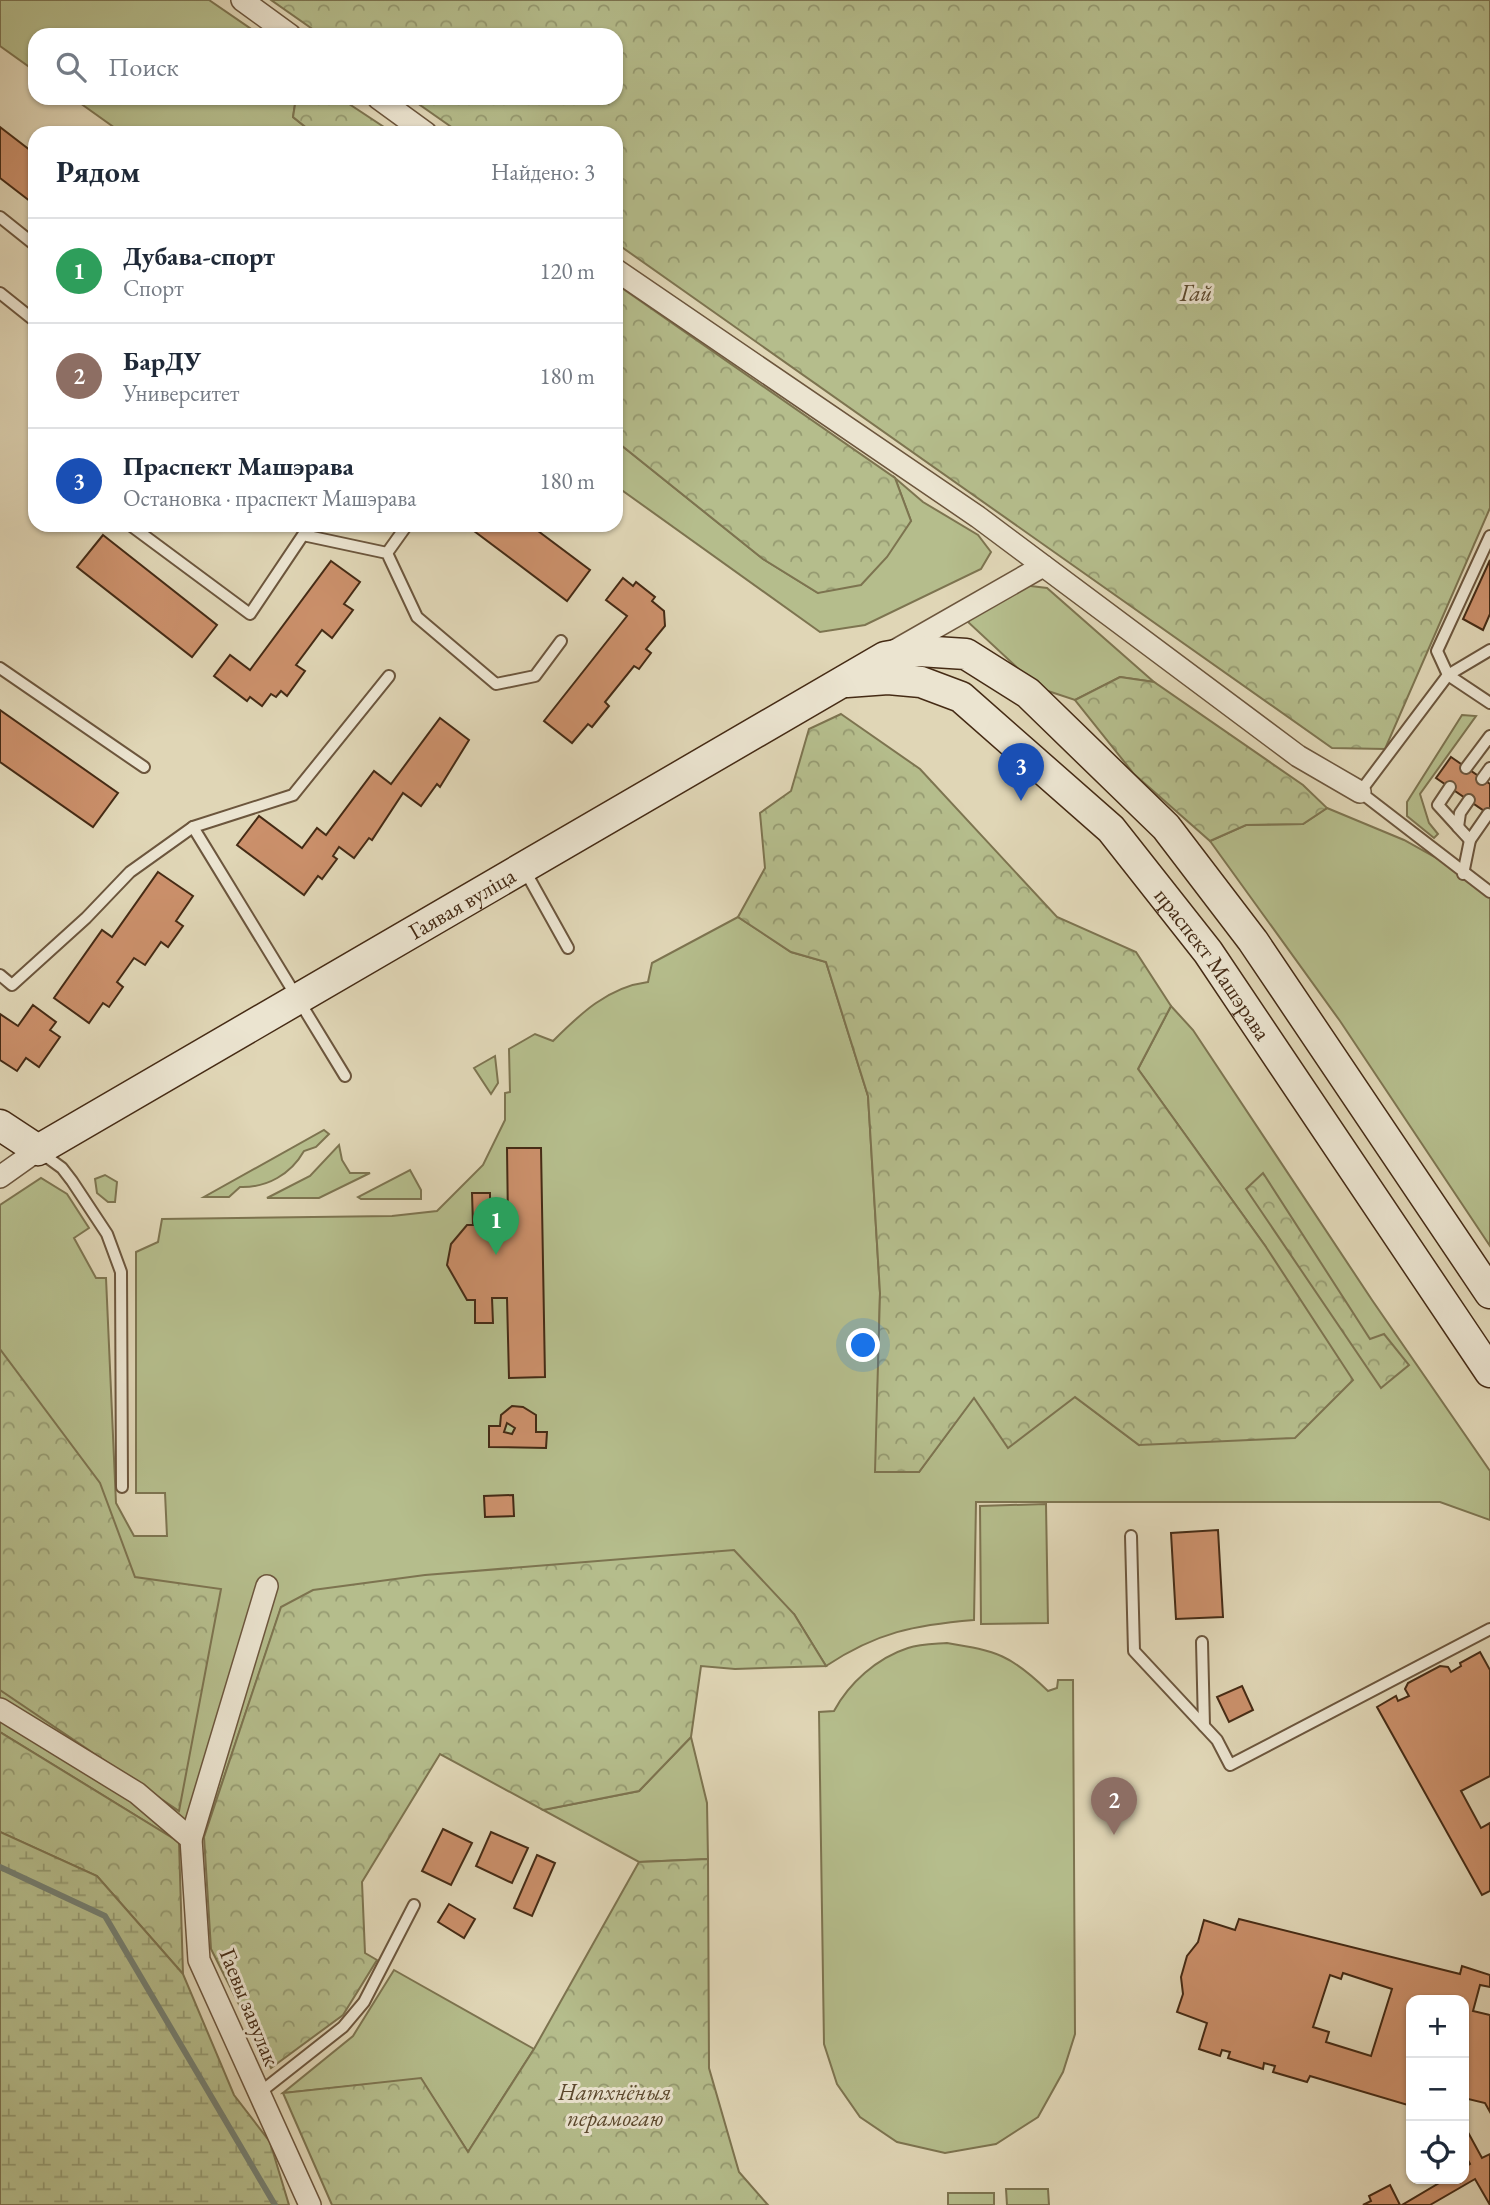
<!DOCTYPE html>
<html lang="ru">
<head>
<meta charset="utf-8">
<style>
	body { margin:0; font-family:"EB Garamond",serif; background:#f2f2f3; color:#1f2937 }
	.controls { position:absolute; right:21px; bottom:21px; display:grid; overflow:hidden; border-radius:14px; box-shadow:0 2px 5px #0004 }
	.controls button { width:63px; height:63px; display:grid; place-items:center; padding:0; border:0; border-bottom:2px solid #e0e1e3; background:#fff; color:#1f2937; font:35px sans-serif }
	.you { position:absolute; left:864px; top:1346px; width:24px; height:24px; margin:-18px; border:5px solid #fff; border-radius:50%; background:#1a73e8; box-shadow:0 0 0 10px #1a73e833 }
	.badge { display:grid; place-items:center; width:46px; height:46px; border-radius:50%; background:#0f766e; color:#fff; font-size:23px; font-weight:700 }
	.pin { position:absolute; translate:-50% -58px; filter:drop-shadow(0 2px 4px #0008) }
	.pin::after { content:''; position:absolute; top:37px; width:24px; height:21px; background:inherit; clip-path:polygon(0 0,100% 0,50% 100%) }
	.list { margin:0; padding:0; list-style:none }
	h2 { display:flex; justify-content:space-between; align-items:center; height:91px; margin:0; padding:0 28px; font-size:30px }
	h2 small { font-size:23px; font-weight:400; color:#747a83 }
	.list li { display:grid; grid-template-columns:46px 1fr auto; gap:21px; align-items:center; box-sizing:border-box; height:105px; padding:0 28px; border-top:2px solid #e0e1e3 }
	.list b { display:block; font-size:26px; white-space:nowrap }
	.list p { margin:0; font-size:23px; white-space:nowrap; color:#747a83 }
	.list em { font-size:23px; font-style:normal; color:#747a83 }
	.icon { flex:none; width:38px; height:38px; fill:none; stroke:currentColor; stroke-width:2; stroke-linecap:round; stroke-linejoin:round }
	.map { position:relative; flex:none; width:1490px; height:2205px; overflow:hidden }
	.search { position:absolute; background:#fff; box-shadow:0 2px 5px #0004; left:28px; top:28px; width:595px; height:77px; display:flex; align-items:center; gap:18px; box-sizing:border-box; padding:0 24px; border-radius:21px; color:#747a83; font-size:26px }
	.panel { position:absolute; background:#fff; box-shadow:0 2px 5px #0004; left:28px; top:126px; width:595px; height:406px; border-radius:21px }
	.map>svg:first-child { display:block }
</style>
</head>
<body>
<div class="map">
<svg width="1490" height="2205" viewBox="0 0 1490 2205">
	<defs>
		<pattern id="forest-crowns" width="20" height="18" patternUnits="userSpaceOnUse" patternTransform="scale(1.75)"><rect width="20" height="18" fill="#b5bd8c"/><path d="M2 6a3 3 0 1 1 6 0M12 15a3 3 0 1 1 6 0" fill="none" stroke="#959a71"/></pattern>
		<pattern id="wetland-marsh" width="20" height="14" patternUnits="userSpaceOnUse" patternTransform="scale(1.75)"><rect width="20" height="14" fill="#b5bd8c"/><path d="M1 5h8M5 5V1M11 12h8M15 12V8" fill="none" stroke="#959a71"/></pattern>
	</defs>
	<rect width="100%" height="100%" fill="#e0d6b6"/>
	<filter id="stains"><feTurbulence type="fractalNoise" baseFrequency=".00286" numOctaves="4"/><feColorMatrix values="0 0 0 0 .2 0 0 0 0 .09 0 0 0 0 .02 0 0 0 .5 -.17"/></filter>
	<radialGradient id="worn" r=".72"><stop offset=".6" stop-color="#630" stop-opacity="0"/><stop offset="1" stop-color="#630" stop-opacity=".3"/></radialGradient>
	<!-- green -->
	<g fill="#b5bd8c" stroke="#7d7450" stroke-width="2">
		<path d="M 0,0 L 209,0 L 260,35 L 35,35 L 35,71 L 0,46 Z"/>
		<path d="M 73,98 L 296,98 L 293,117 L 313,133 L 122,133 Z"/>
		<path d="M 616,441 L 763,559 L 818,593 L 911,521 L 895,478 L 923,502 L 978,535 L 991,552 L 981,569 L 865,625 L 820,632 L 616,486 Z"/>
		<path d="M 998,582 L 1047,588 L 1154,682 L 1120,677 L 1075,700 L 1039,688 L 968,622 Z"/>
		<path d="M 1462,715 L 1476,716 L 1420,794 L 1429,823 L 1438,834 L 1434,838 L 1407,816 L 1407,802 Z"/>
		<path d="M 1327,808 L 1404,840 L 1490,888 L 1490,1246 L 1340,1021 L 1210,841 L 1246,825 L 1303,824 Z"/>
		<path d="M 738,917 L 791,952 L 826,962 L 868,1096 L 880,1293 L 876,1471 L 919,1472 L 974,1397 L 1075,1397 L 1139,1445 L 1266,1247 L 1138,1069 L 1171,1006 L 1193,1030 L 1372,1300 L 1490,1471 L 1490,1520 L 1440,1502 L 976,1502 L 974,1620 C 915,1625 877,1632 826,1666 L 794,1614 L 281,1608 L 204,1837 L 183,1821 L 179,1842 L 0,1732 L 0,1205 L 41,1178 L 67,1194 L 89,1228 L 74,1238 L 96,1278 L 106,1278 L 116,1503 L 134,1536 L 167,1536 L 165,1493 L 136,1493 L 136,1252 L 158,1242 L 162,1219 L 392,1216 L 437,1211 L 483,1165 L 505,1120 L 505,1093 L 510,1092 L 509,1049 L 535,1034 L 553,1041 C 580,1014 608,987 648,982 L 652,963 Z"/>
		<path d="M 495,1056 L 498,1083 L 491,1094 L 474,1068 Z"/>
		<path d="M 324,1130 L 329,1134 L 316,1147 L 304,1151 C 291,1174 267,1188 240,1187 L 229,1197 L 204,1197 Z"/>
		<path d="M 339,1145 L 342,1160 L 350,1173 L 370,1173 L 319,1198 L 267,1198 L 310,1176 Z"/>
		<path d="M 410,1170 L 421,1190 L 421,1199 L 361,1199 L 358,1197 Z"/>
		<path d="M 105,1175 L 117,1182 L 115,1202 L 108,1202 L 97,1193 L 95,1179 Z"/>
		<path d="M 1046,1504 L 1048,1623 L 981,1624 L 980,1506 Z"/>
		<path d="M 947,1643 C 997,1651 1011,1655 1048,1691 L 1057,1688 L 1058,1680 L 1073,1680 L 1075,2034 L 1063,2072 L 1038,2117 L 996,2144 L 945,2153 L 897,2142 L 860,2117 L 837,2084 L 824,2044 L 819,1712 L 834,1711 C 849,1683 877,1658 908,1648 C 920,1644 935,1644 947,1643 Z"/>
		<path d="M 691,1737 L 707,1803 L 708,1859 L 639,1862 L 543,1810 L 639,1791 Z"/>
		<path d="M 394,1970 L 534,2049 L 468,2152 L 421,2079 L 283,2093 L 353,2036 Z"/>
		<path d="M 1006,2189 L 1048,2189 L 1049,2205 L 1007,2205 Z"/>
		<rect x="948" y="2193" width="46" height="12"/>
	</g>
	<!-- forest -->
	<g fill="url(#forest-crowns)" stroke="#7d7450" stroke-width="2">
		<path d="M 271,0 L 1490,0 L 1490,508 L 1385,749 L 1332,748 L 616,243 L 616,133 L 460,133 L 410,98 L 616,98 L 616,35 L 321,35 Z"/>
		<path d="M 296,98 L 340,98 L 393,133 L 313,133 L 293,117 Z"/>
		<path d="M 616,284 L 895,478 L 911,521 L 887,557 L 861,585 L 818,593 L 763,559 L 616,441 Z"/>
		<path d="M 1120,677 L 1154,682 L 1303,785 L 1327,808 L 1303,824 L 1246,825 L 1210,841 L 1134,774 L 1075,700 Z"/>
		<path d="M 841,714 L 920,769 L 1057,917 L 1136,952 L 1171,1006 L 1138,1069 L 1266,1247 L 1353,1380 L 1295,1438 L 1139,1445 L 1075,1397 L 1008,1448 L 974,1398 L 919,1472 L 875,1472 L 880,1293 L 868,1096 L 826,962 L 791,952 L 738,917 L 765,868 L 760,813 L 791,791 L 809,729 Z"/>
		<path d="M 1263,1173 L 1370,1339 L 1384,1334 L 1409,1365 L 1381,1388 L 1246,1189 Z"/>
		<path d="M 0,1349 L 100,1483 L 135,1577 L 221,1589 L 179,1811 L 0,1690 Z"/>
		<path d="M 734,1550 L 794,1614 L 826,1666 L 735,1669 L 701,1666 L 691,1737 L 639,1791 L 543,1810 L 440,1754 L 362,1882 L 365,1953 L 377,1960 L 343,2015 L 271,2068 L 211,1949 L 204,1837 L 281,1607 L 313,1590 L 425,1575 Z"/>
		<path d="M 0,1732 L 179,1842 L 183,1974 L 97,1876 L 0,1832 Z"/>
		<path d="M 708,1859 L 709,2068 L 739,2172 L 768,2205 L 332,2205 L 283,2093 L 421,2078 L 468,2152 L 534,2049 L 639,1862 Z"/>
	</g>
	<!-- wetland -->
	<path fill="url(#wetland-marsh)" stroke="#7d7450" stroke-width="2" d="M 0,1832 L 97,1876 L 183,1974 L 234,2095 L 270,2142 L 289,2205 L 0,2205 Z"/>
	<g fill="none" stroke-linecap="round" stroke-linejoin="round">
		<!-- stream -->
		<path stroke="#748073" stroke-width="6" d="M 0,1867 L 105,1916 L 275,2205"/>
	</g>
	<!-- building -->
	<g fill="#cb906b" stroke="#452b15" stroke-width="2" fill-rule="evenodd">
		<path d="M 0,127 L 35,154 L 35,205 L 0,178 Z"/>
		<path d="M 466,525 L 530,525 L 590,570 L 567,601 Z"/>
		<path d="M 103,535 L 217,625 L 192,657 L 77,567 Z"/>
		<path d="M 1490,560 L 1490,614 L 1483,630 L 1463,619 Z"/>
		<path d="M 331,561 L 360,582 L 344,604 L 353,610 L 332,638 L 322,630 L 296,665 L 305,671 L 287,696 L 281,691 L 276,697 L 271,694 L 262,706 L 250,697 L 247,701 L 214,676 L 230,655 L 250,670 Z"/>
		<path d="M 623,578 L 633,586 L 636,582 L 655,597 L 652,601 L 664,611 L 665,626 L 646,649 L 651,653 L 639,669 L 634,666 L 605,702 L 609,706 L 592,727 L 588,724 L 572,743 L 544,721 L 627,616 L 606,600 Z"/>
		<path d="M 0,710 L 118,793 L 93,827 L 0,762 Z"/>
		<path d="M 440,718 L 469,740 L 440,787 L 437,784 L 421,806 L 403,793 L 372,840 L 369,838 L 354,858 L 339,847 L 333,856 L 337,859 L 322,879 L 318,876 L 304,895 L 237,845 L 259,816 L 302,848 L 317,828 L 326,835 L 374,771 L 391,784 Z"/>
		<path d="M 1451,757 L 1490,784 L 1490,815 L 1436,778 Z"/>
		<path d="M 158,872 L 193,896 L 176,921 L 183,926 L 168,947 L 161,942 L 145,965 L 134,958 L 117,982 L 123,987 L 109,1007 L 103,1003 L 89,1023 L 54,998 L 102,930 L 112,937 Z"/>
		<path d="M 33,1005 L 56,1022 L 50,1030 L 60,1037 L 39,1067 L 26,1058 L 17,1071 L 0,1060 L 0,1014 L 18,1026 Z"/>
		<path d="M 507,1148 L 541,1148 L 545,1377 L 509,1378 L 507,1298 L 492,1298 L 493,1323 L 475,1323 L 475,1300 L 467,1300 L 447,1265 L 451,1244 L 467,1225 L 473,1225 L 472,1193 L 490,1193 L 490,1223 L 508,1223 Z"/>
		<path d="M 512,1406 L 523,1407 L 536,1415 L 536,1432 L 547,1432 L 546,1448 L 489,1447 L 489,1426 L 500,1426 L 501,1415 ZM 507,1423 L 515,1428 L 512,1434 L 504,1432 Z"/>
		<path d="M 513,1495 L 514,1516 L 485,1517 L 484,1496 Z"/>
		<path d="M 1218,1530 L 1223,1617 L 1176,1619 L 1171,1533 Z"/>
		<path d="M 1480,1652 L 1490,1670 L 1490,1776 L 1461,1791 L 1481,1828 L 1490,1823 L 1490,1891 L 1482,1895 L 1377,1707 L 1396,1696 L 1398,1701 L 1409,1696 L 1405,1689 L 1408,1683 L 1440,1666 L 1448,1667 L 1451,1672 L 1461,1666 L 1460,1663 Z"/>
		<path d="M 1242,1686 L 1253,1710 L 1229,1722 L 1217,1697 Z"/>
		<path d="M 443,1829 L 472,1843 L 451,1885 L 422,1871 Z"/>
		<path d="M 491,1832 L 528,1848 L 512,1883 L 476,1866 Z"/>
		<path d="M 537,1855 L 555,1863 L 532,1916 L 514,1908 Z"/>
		<path d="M 449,1904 L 475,1919 L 464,1938 L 438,1922 Z"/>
		<path d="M 1239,1919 L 1460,1974 L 1462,1966 L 1490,1975 L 1490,1987 L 1480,1985 L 1473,2011 L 1490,2015 L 1490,2112 L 1485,2103 L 1464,2098 L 1464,2000 L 1411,2000 L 1411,2106 L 1310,2076 L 1307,2082 L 1273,2072 L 1275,2066 L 1264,2063 L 1263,2069 L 1228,2058 L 1230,2052 L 1222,2050 L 1220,2056 L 1199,2049 L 1207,2023 L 1177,2012 L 1183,1994 L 1181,1977 L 1187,1956 L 1198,1942 L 1204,1920 L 1235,1930 ZM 1343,1973 L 1392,1989 L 1371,2056 L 1326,2042 L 1329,2032 L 1313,2027 L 1330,1975 L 1341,1979 Z"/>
		<path d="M 1464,2125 L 1482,2158 L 1490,2154 L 1490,2205 L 1475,2179 L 1430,2205 L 1402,2205 L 1446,2179 L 1464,2179 L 1464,2168 L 1470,2164 L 1464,2153 Z"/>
		<path d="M 1390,2185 L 1400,2205 L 1363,2205 L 1371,2201 L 1369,2196 Z"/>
	</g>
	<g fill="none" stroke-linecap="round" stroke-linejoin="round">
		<!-- lane casing -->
		<g stroke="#6c563d" stroke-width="14">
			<g id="lane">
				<path d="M 0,217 L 35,245"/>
				<path d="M 0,293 L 35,321"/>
				<path d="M 130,525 L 250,614 L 303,535 L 387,553 L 417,617 L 496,684 L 535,676 L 561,641"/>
				<path d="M 1490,536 L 1437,651 L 1448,675 L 1490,703"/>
				<path d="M 387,553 L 407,525"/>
				<path d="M 1490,650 L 1448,675 L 1360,792 L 1490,892"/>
				<path d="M 0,668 L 144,767"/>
				<path d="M 1466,768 L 1490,736"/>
				<path d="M 1482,779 L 1490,768"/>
				<path d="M 1450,787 L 1438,805 L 1458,827 L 1460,813 L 1469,800"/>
				<path d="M 1458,827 L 1470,840 L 1488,814"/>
				<path d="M 524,869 L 568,948"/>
				<path d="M 1463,874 L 1470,840"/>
				<path d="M 0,975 L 12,985 L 86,918 L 130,872 L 193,827"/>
				<path d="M 345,1076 L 193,827 L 293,795 L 389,676"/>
				<path d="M 40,1152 L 62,1168 L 72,1181 L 107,1234 L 121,1272 L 122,1487"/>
				<path d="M 1131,1536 L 1134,1651 L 1217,1740 L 1230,1765 L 1490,1629"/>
				<path d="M 1202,1642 L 1204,1726"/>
				<path d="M 258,2094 L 343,2027 L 364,2002 L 414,1905"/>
			</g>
		</g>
		<!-- street casing -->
		<g stroke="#6c563d" stroke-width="24">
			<g id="street">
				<path d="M 242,0 L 290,35"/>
				<path d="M 378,98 L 426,133"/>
				<path d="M 616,270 L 978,517 L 1298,756 L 1360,792"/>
				<path d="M 896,650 L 1043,566"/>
				<path d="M 0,1177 L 38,1150"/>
				<path d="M 0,1709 L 137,1793 L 191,1839 L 199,1960 L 310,2205"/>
				<path d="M 191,1839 L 267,1586"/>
			</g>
		</g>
		<!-- secondary casing -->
		<g stroke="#452b15" stroke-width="33">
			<g id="secondary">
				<path id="s1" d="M 847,682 L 888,679 L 921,682 L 961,697 L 1111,829 L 1208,952 L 1490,1372"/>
				<path id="s2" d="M 0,1125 L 38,1150 L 885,657 L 919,651 L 966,654 L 1028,693 L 1166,827 L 1253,941 L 1490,1293"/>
			</g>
		</g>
		<!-- lane -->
		<use href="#lane" stroke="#ebe4d0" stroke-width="10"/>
		<!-- street -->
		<use href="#street" stroke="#ebe4d0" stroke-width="21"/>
		<!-- secondary -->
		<use href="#secondary" stroke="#ebe4d0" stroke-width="30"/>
	</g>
	<g text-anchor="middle" stroke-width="6" stroke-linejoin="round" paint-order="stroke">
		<!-- park labels -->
		<g font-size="23" font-style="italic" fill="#5b482d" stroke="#ebe4d0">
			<text x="1196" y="301">Гай</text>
			<text x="615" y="2100">Натхнёныя<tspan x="615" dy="26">перамогаю</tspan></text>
		</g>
		<!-- street labels -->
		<g font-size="23" fill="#452b15" stroke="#ebe4d0">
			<text dy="8" stroke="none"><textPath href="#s2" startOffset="536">Гаявая вуліца</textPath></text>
			<text dy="8" stroke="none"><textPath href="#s1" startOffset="486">праспект Машэрава</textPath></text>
			<text transform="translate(250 2007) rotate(68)" y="8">Гаевы завулак</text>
		</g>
	</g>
	<rect width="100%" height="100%" filter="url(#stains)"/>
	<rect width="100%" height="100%" fill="url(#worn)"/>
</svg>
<div class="controls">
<button>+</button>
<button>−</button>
<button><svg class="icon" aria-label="locate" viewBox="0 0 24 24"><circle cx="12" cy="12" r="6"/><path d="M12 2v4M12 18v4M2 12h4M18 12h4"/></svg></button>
</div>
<div class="you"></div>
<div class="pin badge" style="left:496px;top:1255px;background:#2e9e5b">1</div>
<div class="pin badge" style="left:1114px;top:1835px;background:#8d6e63">2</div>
<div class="pin badge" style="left:1021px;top:801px;background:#1a4fb4">3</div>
<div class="search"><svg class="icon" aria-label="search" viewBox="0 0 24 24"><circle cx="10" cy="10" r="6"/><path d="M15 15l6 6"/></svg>Поиск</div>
<section class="panel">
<h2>Рядом<small>Найдено: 3</small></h2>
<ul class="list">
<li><span class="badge" style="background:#2e9e5b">1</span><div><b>Дубава-спорт</b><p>Спорт</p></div><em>120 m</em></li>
<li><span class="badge" style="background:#8d6e63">2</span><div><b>БарДУ</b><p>Университет</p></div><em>180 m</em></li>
<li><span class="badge" style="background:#1a4fb4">3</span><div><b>Праспект Машэрава</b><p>Остановка · праспект Машэрава</p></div><em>180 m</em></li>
</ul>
</section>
</div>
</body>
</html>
